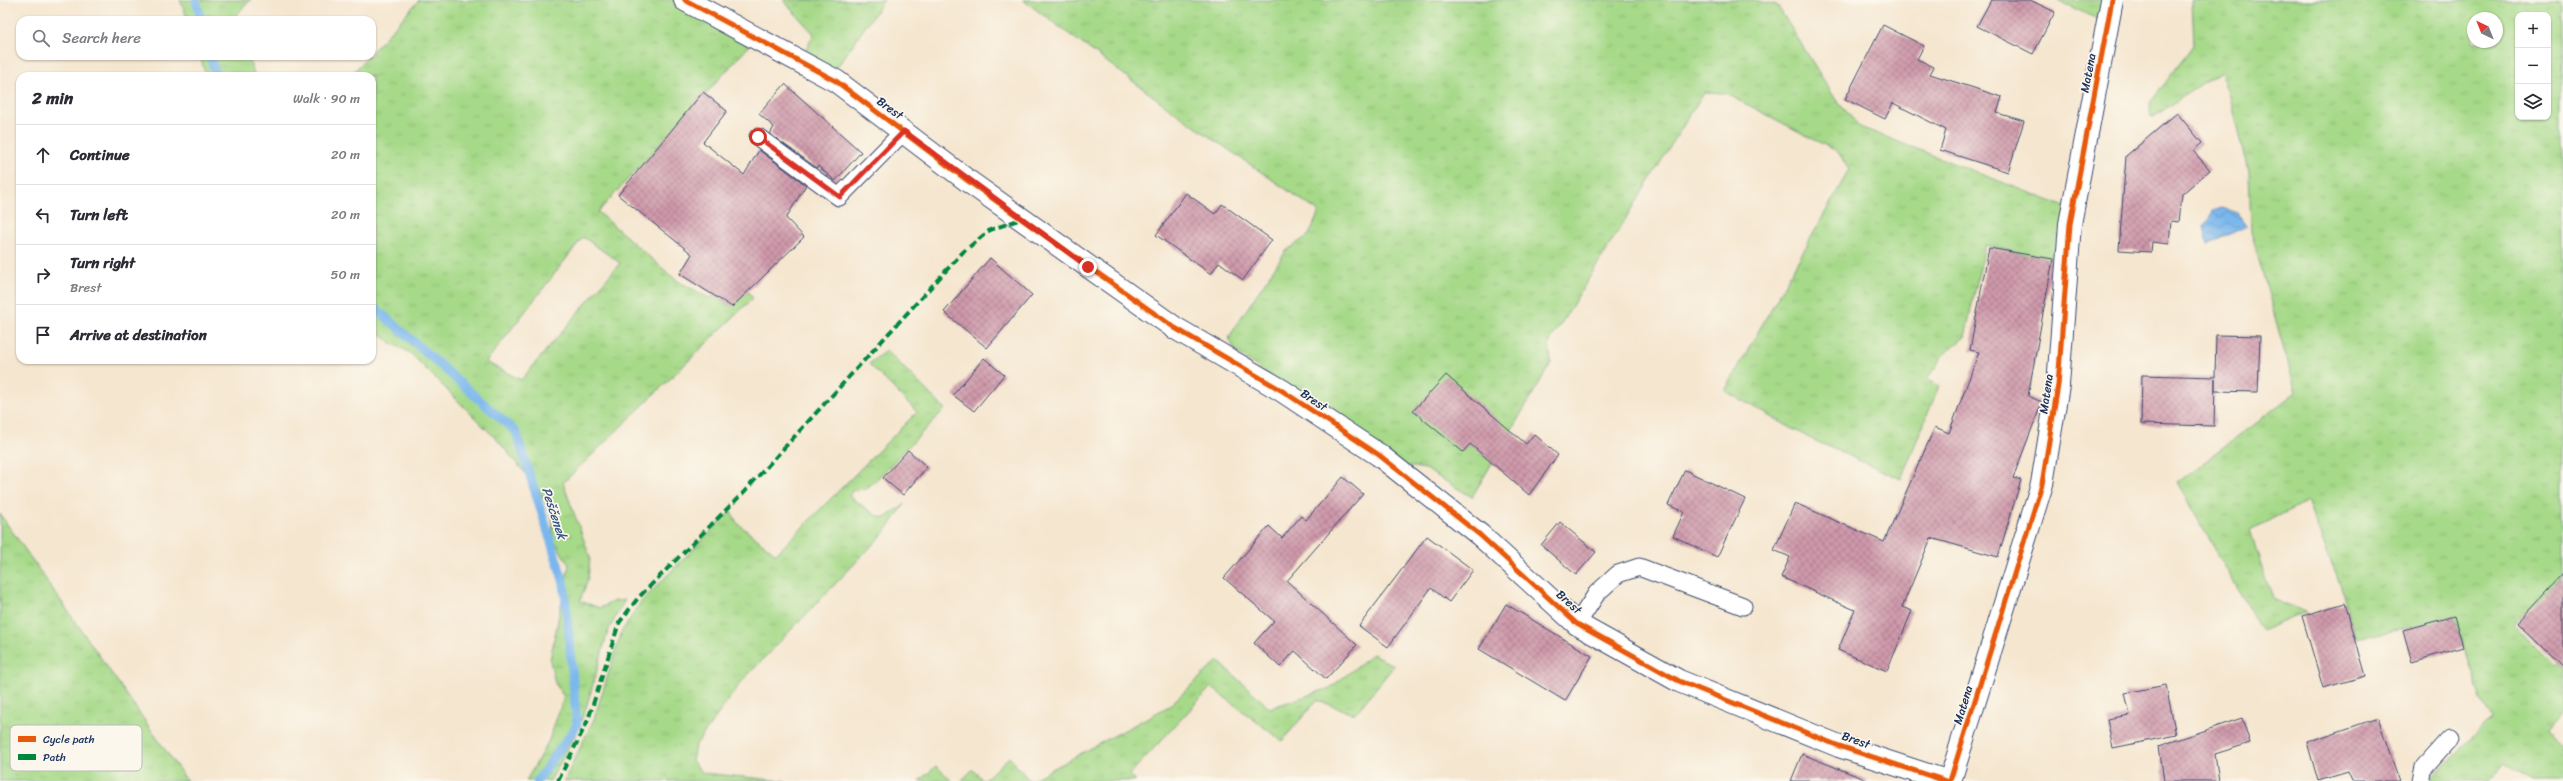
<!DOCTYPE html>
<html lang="en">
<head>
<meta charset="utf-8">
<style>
	body { margin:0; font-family:Sriracha,sans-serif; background:#f7f7f7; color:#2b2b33 }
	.controls { position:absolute; right:12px; top:12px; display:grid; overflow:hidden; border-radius:8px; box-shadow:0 1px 3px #0004 }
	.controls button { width:36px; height:36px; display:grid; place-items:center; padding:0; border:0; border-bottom:1px solid #e1e1e2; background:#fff; color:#2b2b33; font:20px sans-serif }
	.compass { position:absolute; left:2467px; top:12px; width:36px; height:36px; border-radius:50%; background:#fff; box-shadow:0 1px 3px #0004; rotate:317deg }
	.stop { position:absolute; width:12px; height:12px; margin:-9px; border:3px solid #d93025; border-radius:50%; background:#fff }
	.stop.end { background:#d93025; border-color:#fff; box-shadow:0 1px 4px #0008 }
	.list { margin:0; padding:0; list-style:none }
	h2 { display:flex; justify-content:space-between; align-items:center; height:52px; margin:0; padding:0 16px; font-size:17px }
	h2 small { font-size:13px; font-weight:400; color:#7c7c81 }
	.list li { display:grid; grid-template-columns:26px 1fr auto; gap:12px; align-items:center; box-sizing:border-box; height:60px; padding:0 16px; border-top:1px solid #e1e1e2 }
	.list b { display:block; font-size:15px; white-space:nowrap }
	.list p { margin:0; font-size:13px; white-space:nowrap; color:#7c7c81 }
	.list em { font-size:13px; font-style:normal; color:#7c7c81 }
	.icon { flex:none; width:22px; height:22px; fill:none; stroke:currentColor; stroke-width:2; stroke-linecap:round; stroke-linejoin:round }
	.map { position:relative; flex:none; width:2563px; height:781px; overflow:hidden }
	.search { position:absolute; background:#fff; box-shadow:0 1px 3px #0004; left:16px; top:16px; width:360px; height:44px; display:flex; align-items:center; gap:10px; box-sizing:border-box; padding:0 14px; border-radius:12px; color:#7c7c81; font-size:15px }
	.panel { position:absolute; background:#fff; box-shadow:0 1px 3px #0004; left:16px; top:72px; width:360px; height:292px; border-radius:12px }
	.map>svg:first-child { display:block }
</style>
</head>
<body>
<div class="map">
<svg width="2563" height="781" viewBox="0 0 2563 781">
	<defs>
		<pattern id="grass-tufts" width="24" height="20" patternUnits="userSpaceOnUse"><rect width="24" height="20" fill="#a6d988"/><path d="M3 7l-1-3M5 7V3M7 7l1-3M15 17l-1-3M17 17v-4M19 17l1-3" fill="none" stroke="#8ebb78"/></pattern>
		<pattern id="water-waves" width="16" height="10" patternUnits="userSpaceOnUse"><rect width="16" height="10" fill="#7ab7ed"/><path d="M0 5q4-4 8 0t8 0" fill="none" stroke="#6395c3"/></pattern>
		<pattern id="building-cross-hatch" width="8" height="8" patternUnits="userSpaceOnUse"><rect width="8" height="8" fill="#cf99aa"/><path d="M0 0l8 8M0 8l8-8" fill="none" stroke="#a77d8e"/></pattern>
	</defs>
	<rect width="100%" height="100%" fill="#fbf7ec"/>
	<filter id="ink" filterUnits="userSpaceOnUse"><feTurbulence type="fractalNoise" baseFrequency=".025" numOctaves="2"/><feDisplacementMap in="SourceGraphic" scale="8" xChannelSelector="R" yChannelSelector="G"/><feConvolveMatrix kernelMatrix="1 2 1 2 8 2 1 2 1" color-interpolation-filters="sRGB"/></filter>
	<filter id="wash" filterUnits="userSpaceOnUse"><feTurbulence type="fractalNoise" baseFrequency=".012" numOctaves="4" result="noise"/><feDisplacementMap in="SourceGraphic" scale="16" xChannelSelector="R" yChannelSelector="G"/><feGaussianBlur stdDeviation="0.9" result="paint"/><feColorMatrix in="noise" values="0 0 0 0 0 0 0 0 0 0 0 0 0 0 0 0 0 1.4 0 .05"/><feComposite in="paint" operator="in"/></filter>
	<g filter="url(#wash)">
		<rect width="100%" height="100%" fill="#f5e6cf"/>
		<!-- grass -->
		<g fill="url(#grass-tufts)" stroke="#608473" fill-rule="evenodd">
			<path d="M 180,0 L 251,0 L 236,15 L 238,20 L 188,20 Z"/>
			<path d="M 419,0 L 674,0 L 735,32 L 750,45 L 598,212 L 676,280 L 711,299 L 734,265 L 741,284 L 753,298 L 563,483 L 590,557 L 588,579 L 580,601 L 600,608 L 614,601 L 625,600 L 608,631 L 587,705 L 576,734 L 550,781 L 526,781 L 549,740 L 564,697 L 555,683 L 550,660 L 569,565 L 553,539 L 552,514 L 537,487 L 499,442 L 410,353 L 388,341 L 372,325 L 372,76 L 350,76 L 368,56 L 372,56 L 372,52 ZM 583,237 L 620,263 L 521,380 L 486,362 Z"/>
			<path d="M 783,0 L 884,0 L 833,73 L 805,51 L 814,34 Z"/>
			<path d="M 1023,0 L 1754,0 L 1777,5 L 1836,100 L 1860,127 L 2066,207 L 2057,262 L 1985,245 L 1965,337 L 1946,352 L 1927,379 L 1939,386 L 1901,479 L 1811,439 L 1725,391 L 1849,170 L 1838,152 L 1725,93 L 1704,92 L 1549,343 L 1551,363 L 1472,497 L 1425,469 L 1406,466 L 1336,417 L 1317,399 L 1281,383 L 1243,357 L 1235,350 L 1229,338 L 1236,325 L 1286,251 L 1309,235 L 1319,212 L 1184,119 Z"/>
			<path d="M 2056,0 L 2103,0 L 2100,20 Z"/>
			<path d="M 2192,0 L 2563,0 L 2563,574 L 2513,624 L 2555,664 L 2563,655 L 2563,713 L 2547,732 L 2563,745 L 2563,781 L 2531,781 L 2505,763 L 2489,781 L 2431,781 L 2432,777 L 2492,718 L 2480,700 L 2455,619 L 2355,638 L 2345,597 L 2307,501 L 2250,531 L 2272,598 L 2305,612 L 2262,631 L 2177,483 L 2296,392 L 2251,232 L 2249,171 L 2233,108 L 2220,71 L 2152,118 L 2150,103 L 2194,45 ZM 2518,15 L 2548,15 L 2548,117 L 2518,117 ZM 2473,18 L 2497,18 L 2497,42 L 2473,42 Z"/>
			<path d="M 200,56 L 247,56 L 255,76 L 206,76 Z"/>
			<path d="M 886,350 L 945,409 L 878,478 L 866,489 L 853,490 L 849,496 L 875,515 L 885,518 L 905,504 L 885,532 L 742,681 L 695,746 L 692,761 L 703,773 L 785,781 L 564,781 L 594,719 L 622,631 L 641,602 L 731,511 L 737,523 L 776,554 L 917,412 L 869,364 Z"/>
			<path d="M 0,514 L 187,781 L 0,781 Z"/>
			<path d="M 1373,654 L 1394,666 L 1355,714 L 1317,700 L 1282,741 L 1211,687 L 1129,775 L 1135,781 L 961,781 L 973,769 L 983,781 L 1009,757 L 1030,781 L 1169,706 L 1218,661 L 1270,708 L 1330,688 Z"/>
			<path d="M 936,766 L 952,781 L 919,781 Z"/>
		</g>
		<!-- water -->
		<path fill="url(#water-waves)" stroke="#4a73a6" d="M 2222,208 L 2237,213 L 2247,226 L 2208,244 L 2204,226 L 2213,211 Z"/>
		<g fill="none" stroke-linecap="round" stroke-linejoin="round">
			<!-- stream -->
			<g stroke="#7ab7ed" stroke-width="9">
				<path d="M 196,0 L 201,20"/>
				<path d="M 210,56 L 216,76"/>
				<path d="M 372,305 L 516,432 L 564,583 L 577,725 L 537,781"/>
			</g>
		</g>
		<g id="blocks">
			<!-- building -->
			<g fill="url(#building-cross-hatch)">
				<path d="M 1991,0 L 2030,0 L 2055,12 L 2033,54 L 1977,26 Z"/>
				<path d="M 1883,25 L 1924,46 L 1917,59 L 1934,67 L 1930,74 L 2002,97 L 1997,113 L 2024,121 L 2008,172 L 1940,150 L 1946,130 L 1893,103 L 1885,119 L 1845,99 Z"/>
				<path d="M 785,84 L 861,152 L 835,181 L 818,166 L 817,168 L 770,134 L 774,127 L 759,114 Z"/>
				<path d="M 703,92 L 727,111 L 703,142 L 744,175 L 759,150 L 806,185 L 786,218 L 804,237 L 732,307 L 680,274 L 692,254 L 618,195 Z"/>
				<path d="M 2177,113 L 2202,143 L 2193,151 L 2210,170 L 2182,194 L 2179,222 L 2171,221 L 2169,244 L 2152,242 L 2151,252 L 2119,250 L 2126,156 Z"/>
				<path d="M 1186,193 L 1215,214 L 1222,204 L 1272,240 L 1243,280 L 1219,262 L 1211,274 L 1156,235 Z"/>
				<path d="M 1989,248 L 2053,259 L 2028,396 L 2042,402 L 2013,478 L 2021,480 L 1998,557 L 1931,538 L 1902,607 L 1912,611 L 1887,671 L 1838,650 L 1855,610 L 1781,577 L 1790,557 L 1774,550 L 1795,503 L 1884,542 L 1935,427 L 1949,433 L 1979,352 L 1970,350 Z"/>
				<path d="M 990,258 L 1032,295 L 987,348 L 944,312 Z"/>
				<path d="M 2216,335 L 2260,336 L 2258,392 L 2215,391 L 2215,379 L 2214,426 L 2141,424 L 2142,375 L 2215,377 Z"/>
				<path d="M 984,358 L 1004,375 L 974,411 L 953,395 Z"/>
				<path d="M 1446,375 L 1526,444 L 1534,434 L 1558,455 L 1529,495 L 1470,444 L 1463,452 L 1413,411 Z"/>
				<path d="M 908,450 L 927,467 L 903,495 L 883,478 Z"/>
				<path d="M 1685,470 L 1745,499 L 1717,557 L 1673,536 L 1684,512 L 1668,505 Z"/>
				<path d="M 1343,477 L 1363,494 L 1287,581 L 1357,645 L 1326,679 L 1295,651 L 1280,667 L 1254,643 L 1274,621 L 1224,578 L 1269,526 L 1282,538 L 1301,516 L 1306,520 Z"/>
				<path d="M 1560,522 L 1596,552 L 1576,575 L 1541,545 Z"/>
				<path d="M 1427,536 L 1473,570 L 1449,602 L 1431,588 L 1388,647 L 1359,626 Z"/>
				<path d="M 2563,574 L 2563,667 L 2517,623 Z"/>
				<path d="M 2345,603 L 2366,676 L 2323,688 L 2302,616 Z"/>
				<path d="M 1506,604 L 1592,656 L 1565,701 L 1479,649 Z"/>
				<path d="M 2454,616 L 2463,647 L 2412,662 L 2403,630 Z"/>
				<path d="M 2166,685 L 2176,735 L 2113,748 L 2107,719 L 2130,715 L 2125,693 Z"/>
				<path d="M 2242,718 L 2250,743 L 2215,754 L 2219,781 L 2164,781 L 2159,746 Z"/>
				<path d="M 2378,718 L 2399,781 L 2352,781 L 2348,772 L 2318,781 L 2307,742 Z"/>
				<path d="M 1802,754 L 1867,780 L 1867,781 L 1791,781 Z"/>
			</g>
		</g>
	</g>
	<g filter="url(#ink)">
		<use href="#blocks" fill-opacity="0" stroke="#3c4a6f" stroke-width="1"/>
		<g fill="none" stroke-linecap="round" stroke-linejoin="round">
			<!-- lane casing -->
			<g stroke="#3c4a6f" stroke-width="19">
				<g id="lane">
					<path d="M 758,137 L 839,197 L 904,131"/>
					<path d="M 1577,624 L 1597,593 L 1618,574 L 1639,567 L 1743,606"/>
					<path d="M 2421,781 L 2424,767 L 2449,739"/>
				</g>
			</g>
			<!-- street casing -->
			<g stroke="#3c4a6f" stroke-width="24">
				<g id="street">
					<path d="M 685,0 L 836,81 L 968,181 L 1175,328 L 1281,390 L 1379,455 L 1480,535 L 1577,624 L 1679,681 L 1839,746 L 1946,781"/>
					<path d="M 1950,781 L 2042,484 L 2058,385 L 2070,224 L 2112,0"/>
				</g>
			</g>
			<!-- lane -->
			<use href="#lane" stroke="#fff" stroke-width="17"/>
			<!-- street -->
			<use href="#street" stroke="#fff" stroke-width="22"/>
			<!-- quiet -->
			<path stroke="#00873e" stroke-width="4" stroke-dasharray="8 4" stroke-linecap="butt" d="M 558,781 L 588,720 L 619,623 L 638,598 L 742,494 L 963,252 L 990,230 L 1021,219"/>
			<!-- cycleway casing -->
			<g stroke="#fbf7ec" stroke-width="8">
				<g id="cycleway">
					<path d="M 685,0 L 836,81 L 968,181 L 1175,328 L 1281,390 L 1379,455 L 1480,535 L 1577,624 L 1679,681 L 1839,746 L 1946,781"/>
					<path d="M 1950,781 L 2042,484 L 2058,385 L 2070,224 L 2112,0"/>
				</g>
			</g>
			<!-- cycleway -->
			<use href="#cycleway" stroke="#e8590c" stroke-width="5"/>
		</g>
	</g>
	<g fill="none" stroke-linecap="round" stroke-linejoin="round" filter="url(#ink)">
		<!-- route -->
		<path stroke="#d93025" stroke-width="5" d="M 758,137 L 840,197 L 904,131 L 1088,267"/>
	</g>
	<g text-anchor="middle" stroke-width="3.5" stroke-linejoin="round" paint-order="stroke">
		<!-- street labels -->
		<g font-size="12" fill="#1b2f5e" stroke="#fbf7ec">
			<text transform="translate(2088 73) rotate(-79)" y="4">Matena</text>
			<text transform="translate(890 108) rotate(36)" y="4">Brest</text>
			<text transform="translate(2046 394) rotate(-82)" y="4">Matena</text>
			<text transform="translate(1314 400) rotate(34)" y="4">Brest</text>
			<text transform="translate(1569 602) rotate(42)" y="4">Brest</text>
			<text transform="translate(1963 705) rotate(-73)" y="4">Matena</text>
			<text transform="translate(1856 740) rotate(19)" y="4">Brest</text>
		</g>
		<!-- water labels -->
		<g font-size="13" font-style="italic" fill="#385889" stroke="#fbf7ec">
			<text transform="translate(555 513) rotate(72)" y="5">Peščenek</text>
		</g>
	</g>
	<!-- legend -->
	<rect x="10" y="725" width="132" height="46" rx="6" fill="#fbf7ec" stroke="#b8bbc1" stroke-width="1"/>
	<rect x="18" y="736" width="18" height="6" fill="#e8590c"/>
	<rect x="18" y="754" width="18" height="6" fill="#00873e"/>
	<g font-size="11" fill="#1b2f5e">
		<text x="43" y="743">Cycle path</text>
		<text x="43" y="761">Path</text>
	</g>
</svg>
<div class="controls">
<button>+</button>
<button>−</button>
<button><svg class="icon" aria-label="layers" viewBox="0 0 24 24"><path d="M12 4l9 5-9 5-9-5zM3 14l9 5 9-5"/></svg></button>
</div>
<svg class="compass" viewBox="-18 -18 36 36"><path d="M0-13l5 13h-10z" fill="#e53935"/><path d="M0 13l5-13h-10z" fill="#7c7c81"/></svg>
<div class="stop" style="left:758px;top:137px"></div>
<div class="stop end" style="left:1088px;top:267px"></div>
<div class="search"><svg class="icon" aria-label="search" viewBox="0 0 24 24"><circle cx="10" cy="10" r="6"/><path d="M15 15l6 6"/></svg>Search here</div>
<section class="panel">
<h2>2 min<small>Walk · 90 m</small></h2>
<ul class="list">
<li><svg class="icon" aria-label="ahead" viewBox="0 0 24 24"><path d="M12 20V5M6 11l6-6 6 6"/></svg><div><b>Continue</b></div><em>20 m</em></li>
<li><svg class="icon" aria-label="left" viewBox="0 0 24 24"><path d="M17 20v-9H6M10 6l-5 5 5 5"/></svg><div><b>Turn left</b></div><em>20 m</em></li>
<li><svg class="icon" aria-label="right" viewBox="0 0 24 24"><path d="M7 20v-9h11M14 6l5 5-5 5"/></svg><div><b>Turn right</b><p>Brest</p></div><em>50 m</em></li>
<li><svg class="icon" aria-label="arrive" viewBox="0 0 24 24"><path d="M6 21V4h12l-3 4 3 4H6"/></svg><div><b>Arrive at destination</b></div></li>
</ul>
</section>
</div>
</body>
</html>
